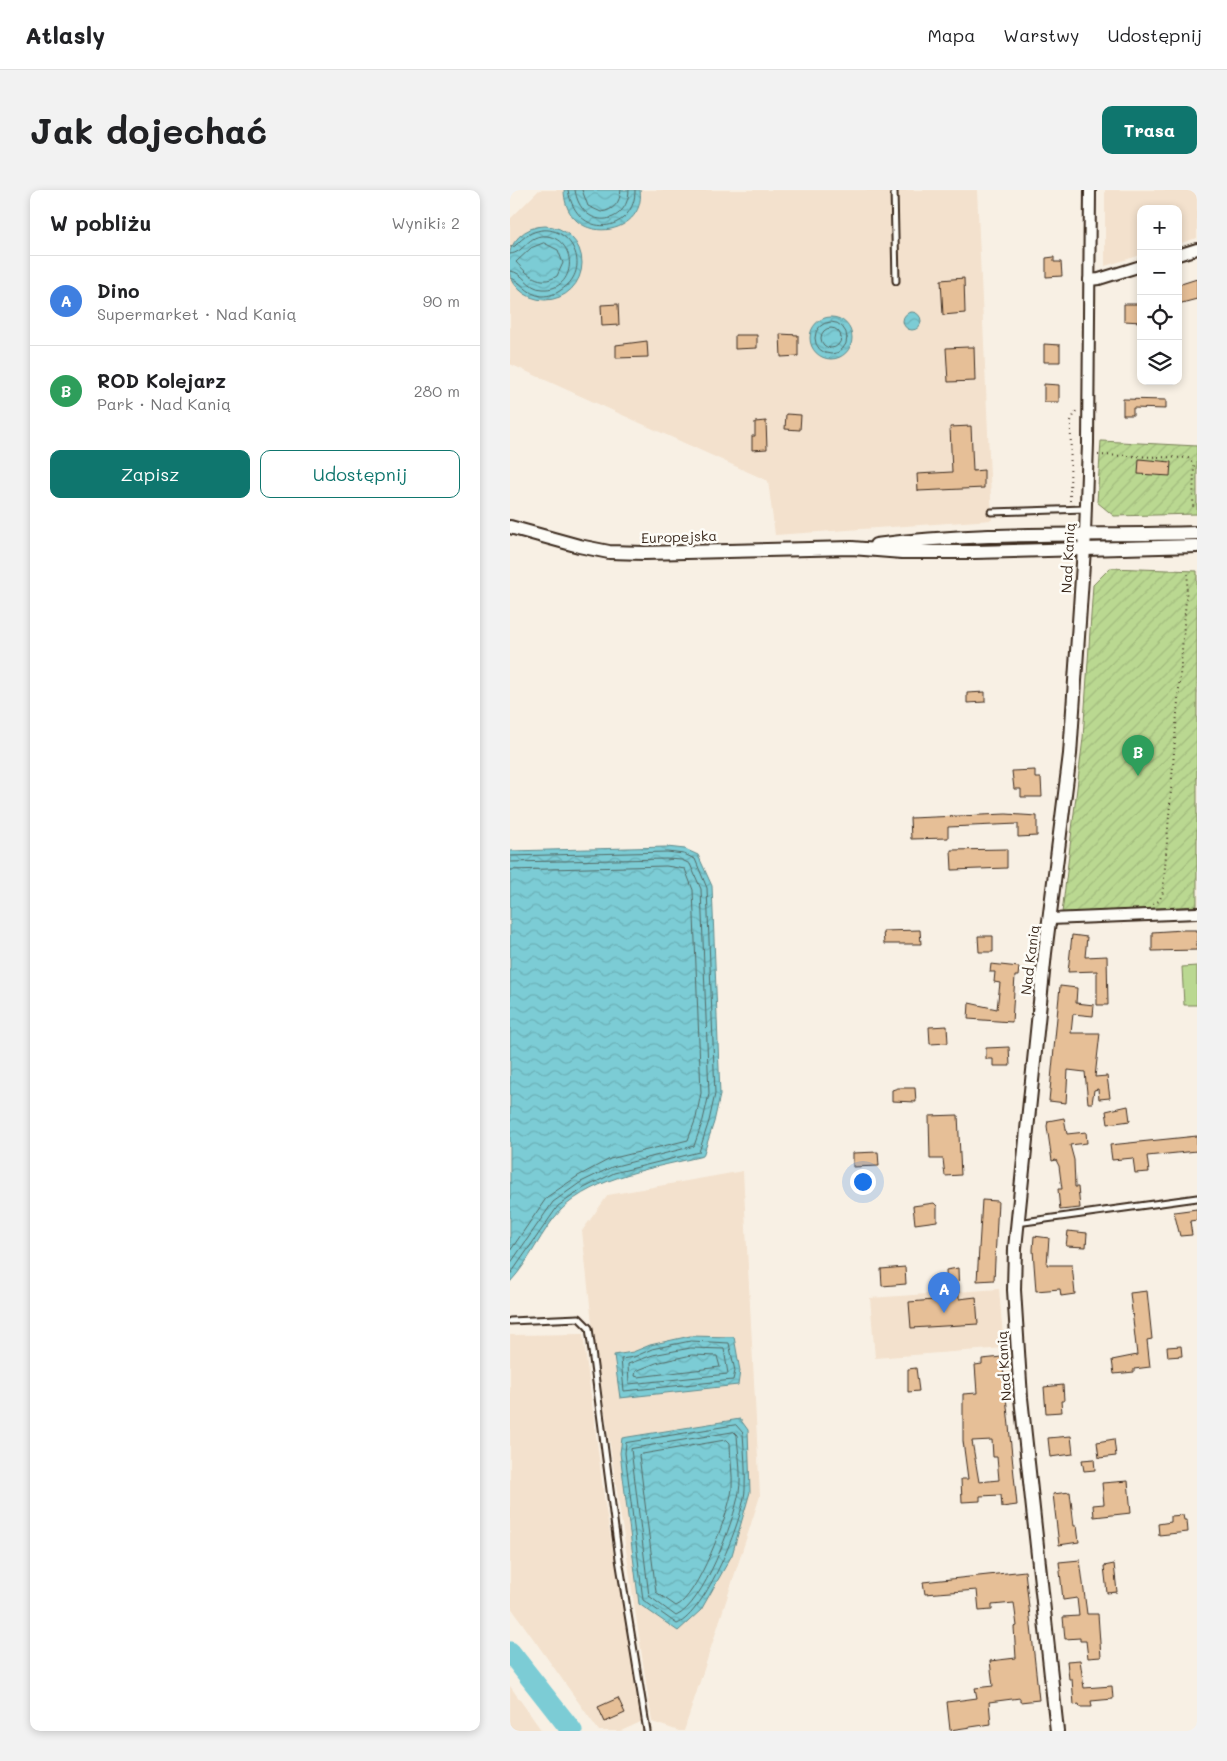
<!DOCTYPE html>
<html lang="pl">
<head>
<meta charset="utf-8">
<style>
	body { margin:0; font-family:Mali,sans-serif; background:#f2f2f2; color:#202124 }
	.controls { position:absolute; right:15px; top:15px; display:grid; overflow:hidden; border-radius:10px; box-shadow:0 2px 8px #0003 }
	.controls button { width:45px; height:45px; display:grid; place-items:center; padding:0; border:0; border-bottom:1px solid #e0e0e0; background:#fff; color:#202124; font:25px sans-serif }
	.you { position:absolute; left:352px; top:991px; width:18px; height:18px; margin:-12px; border:4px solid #fff; border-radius:50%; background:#1a73e8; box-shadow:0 0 0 8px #1a73e833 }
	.badge { display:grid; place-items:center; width:32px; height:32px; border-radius:50%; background:#0f766e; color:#fff; font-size:16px; font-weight:700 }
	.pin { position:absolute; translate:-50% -41px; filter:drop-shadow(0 1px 2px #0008) }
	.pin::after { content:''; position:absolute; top:26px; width:18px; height:15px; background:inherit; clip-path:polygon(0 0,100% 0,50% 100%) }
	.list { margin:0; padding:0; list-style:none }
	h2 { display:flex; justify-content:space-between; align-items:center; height:65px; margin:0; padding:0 20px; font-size:21px }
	h2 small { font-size:16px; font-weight:400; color:#757577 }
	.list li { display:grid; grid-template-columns:32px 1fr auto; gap:15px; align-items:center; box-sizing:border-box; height:90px; padding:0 20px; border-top:1px solid #e0e0e0 }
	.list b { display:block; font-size:19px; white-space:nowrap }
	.list p { margin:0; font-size:16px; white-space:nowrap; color:#757577 }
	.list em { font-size:16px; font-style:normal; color:#757577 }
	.actions { display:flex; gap:10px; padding:15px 20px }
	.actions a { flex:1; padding:11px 0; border:1px solid #0f766e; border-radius:10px; text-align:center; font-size:18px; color:#0f766e }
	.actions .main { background:#0f766e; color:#fff }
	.icon { flex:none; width:28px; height:28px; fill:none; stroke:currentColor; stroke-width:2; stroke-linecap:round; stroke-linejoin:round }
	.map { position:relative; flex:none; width:687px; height:1541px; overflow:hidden; border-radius:10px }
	header { display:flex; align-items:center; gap:30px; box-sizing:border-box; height:70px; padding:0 25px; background:#fff; border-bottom:1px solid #e0e0e0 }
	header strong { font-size:24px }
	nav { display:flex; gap:28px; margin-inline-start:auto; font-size:18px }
	.intro { display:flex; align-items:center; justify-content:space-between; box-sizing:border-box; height:120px; padding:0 30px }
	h1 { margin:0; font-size:35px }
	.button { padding:12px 22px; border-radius:10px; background:#0f766e; color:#fff; font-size:18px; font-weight:700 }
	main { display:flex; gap:30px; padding:0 30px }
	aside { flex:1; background:#fff; border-radius:10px; box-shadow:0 2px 8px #0003 }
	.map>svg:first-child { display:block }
</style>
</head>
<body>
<header>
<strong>Atlasly</strong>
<nav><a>Mapa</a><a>Warstwy</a><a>Udostępnij</a></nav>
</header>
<div class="intro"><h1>Jak dojechać</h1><a class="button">Trasa</a></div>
<main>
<aside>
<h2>W pobliżu<small>Wyniki: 2</small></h2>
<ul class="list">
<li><span class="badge" style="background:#3f7fe0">A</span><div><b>Dino</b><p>Supermarket · Nad Kanią</p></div><em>90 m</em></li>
<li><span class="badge" style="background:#2e9e5b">B</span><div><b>ROD Kolejarz</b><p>Park · Nad Kanią</p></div><em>280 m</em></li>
</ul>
<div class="actions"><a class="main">Zapisz</a><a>Udostępnij</a></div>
</aside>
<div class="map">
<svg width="687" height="1541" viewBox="0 0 687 1541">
	<defs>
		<pattern id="garden-furrows" width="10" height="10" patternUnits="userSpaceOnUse" patternTransform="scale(1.25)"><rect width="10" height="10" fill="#bad891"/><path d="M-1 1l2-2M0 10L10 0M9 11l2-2" fill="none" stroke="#a1ba7d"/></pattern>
		<pattern id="water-waves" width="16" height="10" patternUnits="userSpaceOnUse" patternTransform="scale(1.25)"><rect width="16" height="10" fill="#7bccd5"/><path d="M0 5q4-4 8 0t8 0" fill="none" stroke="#6bafb6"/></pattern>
	</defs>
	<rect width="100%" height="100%" fill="#f8f0e4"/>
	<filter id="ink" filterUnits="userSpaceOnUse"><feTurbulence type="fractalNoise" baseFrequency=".02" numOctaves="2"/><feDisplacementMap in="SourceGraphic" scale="10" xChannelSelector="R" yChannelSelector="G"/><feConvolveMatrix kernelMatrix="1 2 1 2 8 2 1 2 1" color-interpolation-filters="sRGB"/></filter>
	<g filter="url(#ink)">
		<!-- built -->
		<g fill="#f3e1cd">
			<path d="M 29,0 L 467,0 L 482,330 L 265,345 L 258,291 L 0,174 L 0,29 Z"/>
			<path d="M 595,0 L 687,0 L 687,48 L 668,54 L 668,19 L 631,19 L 631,65 L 595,76 Z"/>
			<path d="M 233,981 L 250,1306 L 174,1541 L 169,1541 L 142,1532 L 83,1143 L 72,1041 L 98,1005 Z"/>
			<path d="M 489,1099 L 494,1158 L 365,1168 L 360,1108 Z"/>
			<path d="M 73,1144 L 95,1315 L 133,1531 L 111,1541 L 89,1541 L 0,1416 L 0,1145 Z"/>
			<path d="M 0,1496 L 32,1541 L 0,1541 Z"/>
		</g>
		<!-- grass -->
		<path fill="#bad891" stroke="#7a8158" d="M 687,776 L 687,815 L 674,815 L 672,777 Z"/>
		<!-- garden -->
		<g fill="url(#garden-furrows)" stroke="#7a8158">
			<path d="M 591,251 L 687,256 L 687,324 L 604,326 L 587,312 Z"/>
			<path d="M 600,378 L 687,381 L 687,716 L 552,723 L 573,548 L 583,395 Z"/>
		</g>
		<!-- water -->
		<g fill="url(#water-waves)" stroke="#618b8c">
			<path d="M 54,0 L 130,0 C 137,48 55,58 54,0 Z"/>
			<circle cx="35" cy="73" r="37"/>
			<circle cx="402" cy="131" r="9"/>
			<circle cx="321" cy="148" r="21"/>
			<path d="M 157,657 L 175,659 L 188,665 L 202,696 L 210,905 L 204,932 L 193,966 C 149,977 84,986 51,1020 C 31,1041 20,1071 0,1092 L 0,661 Z"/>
			<path d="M 180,1146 L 224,1147 L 230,1181 L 228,1195 L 110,1208 L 104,1165 L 123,1162 L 140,1155 Z"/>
			<path d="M 230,1229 L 238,1240 L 240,1302 L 222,1365 L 191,1420 L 168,1441 L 129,1414 L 110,1263 L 112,1248 Z"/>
		</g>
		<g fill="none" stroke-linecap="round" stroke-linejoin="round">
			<!-- shore -->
			<g stroke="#556b67" stroke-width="1">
				<path d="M 58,0 C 67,53 126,42 125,0"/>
				<path d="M 65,0 C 71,41 118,37 119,0"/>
				<path d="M 72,0 L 78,16 L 91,22 C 104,20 110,13 111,0"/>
				<path d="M 34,53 L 48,60 L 53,73 L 47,86 C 30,97 17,84 6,72 L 21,58 Z"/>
				<path d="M 0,57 L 5,56 C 46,10 92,74 51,100 C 46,104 39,106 32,106 C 16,105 10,89 0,88"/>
				<path d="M 0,64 C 15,63 17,44 37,46 C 69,51 66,101 33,99 C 17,99 14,82 0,81"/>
				<circle cx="321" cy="148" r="16"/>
				<circle cx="321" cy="148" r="10"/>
				<path d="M 0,666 L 157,662 L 174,664 L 185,669 L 197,698 L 205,904 L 199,931 L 189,962 L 104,983 L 74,998 L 48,1016 L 0,1085"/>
				<path d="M 0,672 L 156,669 L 172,670 L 180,674 L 191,699 L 199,904 L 193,930 L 184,956 L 102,977 L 71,992 L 43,1012 L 0,1074"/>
				<path d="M 0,680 L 156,676 L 175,679 L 183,700 L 191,903 L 186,928 L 178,950 L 100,969 L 68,986 L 37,1007 L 0,1061"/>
				<path d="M 181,1151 L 219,1153 L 225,1181 L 223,1190 L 114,1201 L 111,1169 L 124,1167 L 142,1159 Z"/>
				<path d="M 181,1158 L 214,1159 L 218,1184 L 119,1194 L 118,1174 L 143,1165 Z"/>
				<path d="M 182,1165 L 207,1166 L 210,1177 L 128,1187 L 125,1186 L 126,1181 L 146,1173 Z"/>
				<path d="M 226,1235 L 233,1243 C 234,1261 236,1281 235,1300 C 233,1330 195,1423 167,1434 L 133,1410 L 115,1263 L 116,1253 Z"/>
				<path d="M 224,1242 L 227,1245 C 228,1263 232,1285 229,1302 C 224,1331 193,1415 166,1426 L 139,1406 L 121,1259 Z"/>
				<path d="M 217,1250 L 220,1253 C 220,1268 223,1284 222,1299 C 219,1323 187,1408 166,1416 L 146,1402 L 129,1265 Z"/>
			</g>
			<!-- river -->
			<path stroke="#7bccd5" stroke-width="21" d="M 0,1462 L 62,1541"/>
		</g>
		<!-- building -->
		<g fill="#e6bf97" stroke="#3b2a1e" fill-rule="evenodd">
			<path d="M 544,67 L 544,72 L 551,72 L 552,86 L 536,87 L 536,68 Z"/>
			<path d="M 454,88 L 455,123 L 433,125 L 431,90 Z"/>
			<path d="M 687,89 L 687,109 L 668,114 L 668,95 Z"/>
			<path d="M 108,114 L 109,135 L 92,136 L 91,115 Z"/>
			<path d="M 614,114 L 631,114 L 631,132 L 614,131 Z"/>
			<path d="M 270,144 L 288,145 L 288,166 L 271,167 Z"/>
			<path d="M 225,145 L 247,145 L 247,158 L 225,159 Z"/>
			<path d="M 137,151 L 138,167 L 106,168 L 106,155 Z"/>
			<path d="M 534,154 L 550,155 L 550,172 L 534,172 Z"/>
			<path d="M 458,157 L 464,157 L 465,191 L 438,192 L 436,158 Z"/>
			<path d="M 534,194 L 549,195 L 549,212 L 534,212 Z"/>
			<path d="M 613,209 L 656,210 L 656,219 L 623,218 L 623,225 L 613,225 Z"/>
			<path d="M 276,224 L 291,225 L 290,240 L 275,239 Z"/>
			<path d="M 256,231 L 257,259 L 242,260 L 242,246 L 245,246 L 245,232 Z"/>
			<path d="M 461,236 L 463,281 L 474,280 L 474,298 L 408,301 L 407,284 L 442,282 L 440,237 Z"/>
			<path d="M 629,269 L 661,272 L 660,286 L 628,284 Z"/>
			<path d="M 475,502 L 475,512 L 457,513 L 457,503 Z"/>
			<path d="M 525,580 L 525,588 L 531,588 L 532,607 L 511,607 L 511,599 L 504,599 L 502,581 Z"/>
			<path d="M 496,624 L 527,626 L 527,646 L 508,647 L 508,634 L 438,637 L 438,648 L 401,649 L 400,628 Z"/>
			<path d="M 497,659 L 497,678 L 442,680 L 441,660 Z"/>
			<path d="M 410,740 L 411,754 L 374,754 L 373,741 Z"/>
			<path d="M 673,740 L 687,740 L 687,760 L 642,761 L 642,742 Z"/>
			<path d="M 562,745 L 577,747 L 575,767 L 597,766 L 598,815 L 587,815 L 587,781 L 558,782 Z"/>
			<path d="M 468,746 L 483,746 L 483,762 L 469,762 Z"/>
			<path d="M 481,774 L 509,777 L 508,786 L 505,786 L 502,832 L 458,829 L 459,813 L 487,819 L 490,793 L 484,792 L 485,782 L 480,782 Z"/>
			<path d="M 550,796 L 567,798 L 566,813 L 584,815 L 583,826 L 563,824 L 561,843 L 590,843 L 585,887 L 597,886 L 600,908 L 589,909 L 588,899 L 584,900 L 582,913 L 578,913 L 575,882 L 558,880 L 556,913 L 539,911 Z"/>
			<path d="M 437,836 L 438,853 L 420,854 L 419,837 Z"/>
			<path d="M 499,857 L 500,876 L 483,876 L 483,869 L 476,869 L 476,858 Z"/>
			<path d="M 388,898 L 405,898 L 406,912 L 382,911 L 382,900 Z"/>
			<path d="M 618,916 L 620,931 L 598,934 L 596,921 Z"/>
			<path d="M 448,925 L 451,985 L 435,986 L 433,969 L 420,969 L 419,926 Z"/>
			<path d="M 554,928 L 557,944 L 576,942 L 577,953 L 560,955 L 564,970 L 565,997 L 568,997 L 570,1018 L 550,1020 L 548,999 L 552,999 L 549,976 L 546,970 L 542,971 L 537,936 L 538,931 Z"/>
			<path d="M 687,946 L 687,961 L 637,966 L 639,982 L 625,983 L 623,968 L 602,970 L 600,955 Z"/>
			<path d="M 368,962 L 369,976 L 343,977 L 343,963 Z"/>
			<path d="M 472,1010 L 488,1011 L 484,1090 L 467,1091 Z"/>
			<path d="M 424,1013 L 427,1016 L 427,1031 L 405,1034 L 403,1016 Z"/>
			<path d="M 687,1019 L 687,1030 L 680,1031 L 682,1045 L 670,1046 L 664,1022 Z"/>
			<path d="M 558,1041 L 577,1043 L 576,1057 L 556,1056 Z"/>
			<path d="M 524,1046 L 539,1048 L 537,1075 L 562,1075 L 565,1104 L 551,1106 L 550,1099 L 526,1101 L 523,1060 Z"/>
			<path d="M 395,1077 L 396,1094 L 372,1096 L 371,1079 Z"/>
			<path d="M 448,1078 L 449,1109 L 466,1107 L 468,1134 L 401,1138 L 399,1112 L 437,1109 L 436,1080 Z"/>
			<path d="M 637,1101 L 642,1149 L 637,1150 L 640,1177 L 624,1179 L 624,1182 L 604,1184 L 602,1170 L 627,1165 L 620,1103 Z"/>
			<path d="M 671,1156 L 672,1166 L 658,1167 L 657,1157 Z"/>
			<path d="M 492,1167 L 507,1315 L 492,1317 L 491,1305 L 470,1306 L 470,1311 L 452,1312 L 451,1289 L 458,1289 L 453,1251 L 453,1204 L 467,1203 L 465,1175 L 472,1174 L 472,1169 ZM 482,1250 L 483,1267 L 487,1267 L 489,1290 L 469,1292 L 462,1251 Z"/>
			<path d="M 406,1178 L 409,1201 L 398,1202 L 398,1179 Z"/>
			<path d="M 553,1195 L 554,1211 L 551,1211 L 552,1222 L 536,1223 L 534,1197 Z"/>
			<path d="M 561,1246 L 563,1264 L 540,1267 L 538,1248 Z"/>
			<path d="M 604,1249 L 606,1266 L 589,1268 L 587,1252 Z"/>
			<path d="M 584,1269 L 585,1280 L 574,1281 L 572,1270 Z"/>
			<path d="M 618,1291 L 621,1323 L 584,1327 L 583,1315 L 594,1314 L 592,1293 Z"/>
			<path d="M 560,1302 L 564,1336 L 567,1336 L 569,1352 L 549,1355 L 543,1304 Z"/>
			<path d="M 673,1325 L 674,1330 L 677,1330 L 678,1342 L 649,1345 L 648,1334 L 661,1332 L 661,1326 Z"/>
			<path d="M 570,1370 L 577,1424 L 588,1424 L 591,1467 L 578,1468 L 576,1451 L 570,1451 L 570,1448 L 555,1449 L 553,1427 L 569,1426 L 567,1408 L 553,1410 L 549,1372 Z"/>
			<path d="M 604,1374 L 607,1402 L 597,1403 L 594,1376 Z"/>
			<path d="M 515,1381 L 529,1510 L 510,1512 L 510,1508 L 479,1512 L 481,1534 L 440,1540 L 437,1512 L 467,1508 L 465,1498 L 483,1496 L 480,1471 L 506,1468 L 504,1437 L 507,1436 L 504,1413 L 482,1415 L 482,1420 L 469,1421 L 467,1400 L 415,1404 L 413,1392 Z"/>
			<path d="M 570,1470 L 574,1498 L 602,1496 L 603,1509 L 581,1511 L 582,1517 L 570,1517 L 569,1514 L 564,1515 L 562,1489 L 559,1489 L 557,1471 Z"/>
			<path d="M 108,1508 L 115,1523 L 95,1532 L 88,1517 Z"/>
		</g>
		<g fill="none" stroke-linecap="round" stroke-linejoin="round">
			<!-- service casing -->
			<g stroke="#3b2a1e" stroke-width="9">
				<g id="service">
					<path d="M 384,0 L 386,91"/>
					<path d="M 481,322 L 575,319"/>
					<path d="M 507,1033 L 687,1008"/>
					<path d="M 0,1131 L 69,1128 L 79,1138 L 109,1369 L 137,1541"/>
				</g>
			</g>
			<!-- minor casing -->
			<g stroke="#3b2a1e" stroke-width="14">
				<g id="minor">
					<path d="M 668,65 L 687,59"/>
					<path d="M 579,90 L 589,89 L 631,76"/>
					<path d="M 575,344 L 578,253 L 580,0"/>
					<path d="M 540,729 L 687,723"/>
				</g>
			</g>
			<!-- tertiary casing -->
			<g stroke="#3b2a1e" stroke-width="16">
				<g id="tertiary">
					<path d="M 0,337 L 69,356 L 99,362 L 134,363 L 342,358 L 392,362 L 463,362 L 687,356"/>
					<path d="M 366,355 C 473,341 580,346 687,343"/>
					<path d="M 547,1541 L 511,1208 L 504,1100 L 505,1058 L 535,763 L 560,564 L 575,344"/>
				</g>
			</g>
			<!-- path -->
			<g stroke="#3b2a1e" stroke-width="2" stroke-dasharray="1 4" stroke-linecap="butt">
				<path d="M 588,265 L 678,268 L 684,274 L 683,320"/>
				<path d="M 560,311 L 561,231 L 567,219"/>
				<path d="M 643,714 L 649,711 L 653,702 L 678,384"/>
			</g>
			<!-- service -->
			<use href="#service" stroke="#fdfcf7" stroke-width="5"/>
			<!-- minor -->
			<use href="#minor" stroke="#fdfcf7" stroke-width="10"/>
			<!-- tertiary -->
			<use href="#tertiary" stroke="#fdfcf7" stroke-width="12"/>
		</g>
	</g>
	<g text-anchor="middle" stroke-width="5" stroke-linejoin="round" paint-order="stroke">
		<!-- street labels -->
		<g font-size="14" fill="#3b2a1e" stroke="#fdfcf7">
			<text transform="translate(169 347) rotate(-2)" y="5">Europejska</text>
			<text transform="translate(558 368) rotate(-87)" y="5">Nad Kanią</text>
			<text transform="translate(520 770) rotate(-83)" y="5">Nad Kanią</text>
			<text transform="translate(494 1176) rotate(-94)" y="5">Nad Kanią</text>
		</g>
	</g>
</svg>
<div class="controls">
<button>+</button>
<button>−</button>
<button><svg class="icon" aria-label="locate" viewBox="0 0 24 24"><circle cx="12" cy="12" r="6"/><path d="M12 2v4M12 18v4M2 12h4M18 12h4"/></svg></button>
<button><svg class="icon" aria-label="layers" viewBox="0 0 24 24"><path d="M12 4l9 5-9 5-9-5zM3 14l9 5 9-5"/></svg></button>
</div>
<div class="you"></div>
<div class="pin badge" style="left:434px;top:1123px;background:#3f7fe0">A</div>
<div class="pin badge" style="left:628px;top:586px;background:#2e9e5b">B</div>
</div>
</main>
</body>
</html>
